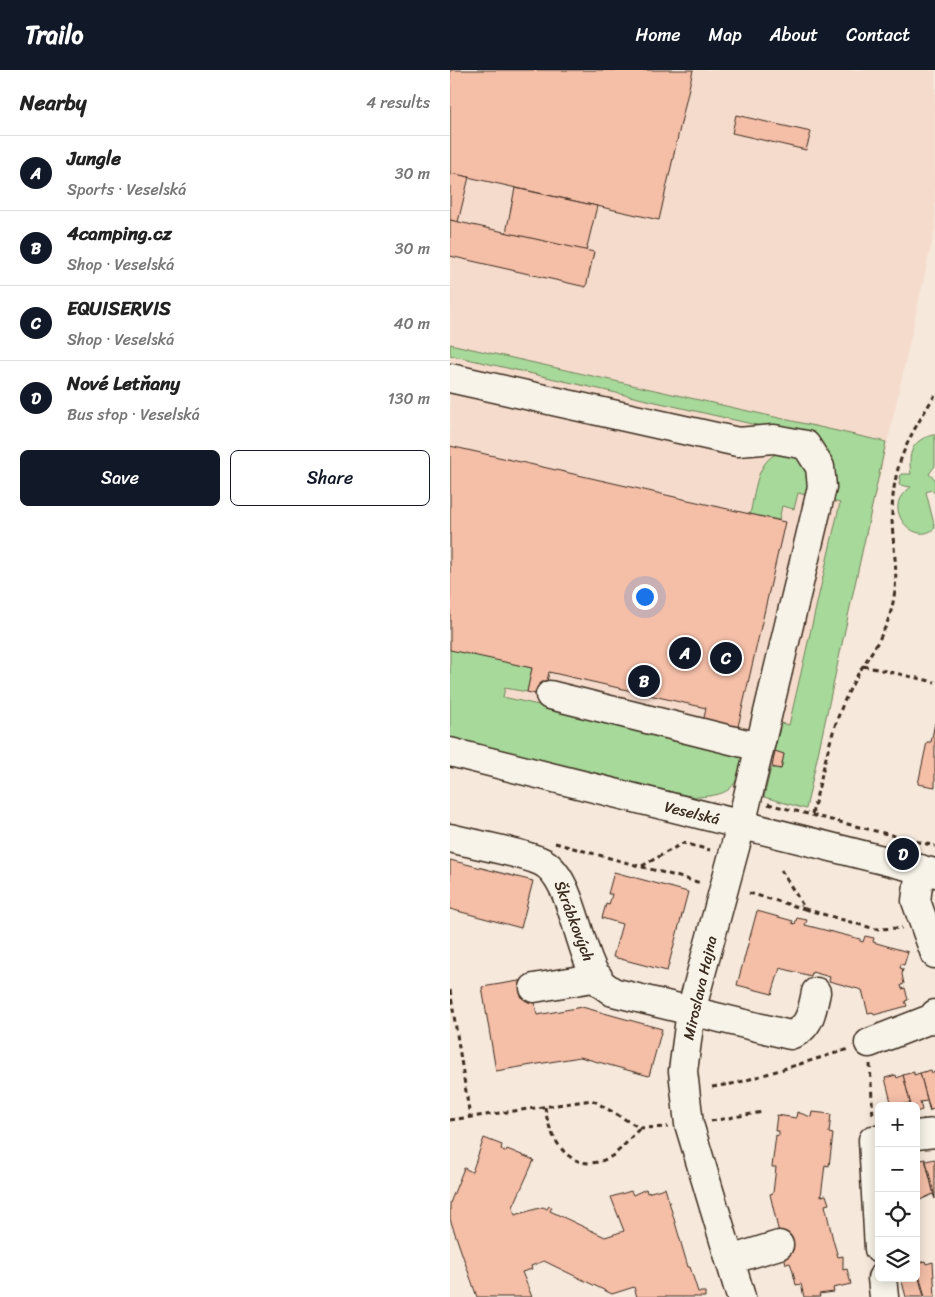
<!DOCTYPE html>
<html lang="en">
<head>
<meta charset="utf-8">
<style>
	body { margin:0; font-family:Sriracha,sans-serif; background:#f2f2f2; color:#222 }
	.controls { position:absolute; right:15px; bottom:15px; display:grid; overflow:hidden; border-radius:8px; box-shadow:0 2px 12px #0003 }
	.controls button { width:45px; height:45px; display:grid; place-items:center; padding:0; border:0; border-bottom:1px solid #e0e0e0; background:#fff; color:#222; font:25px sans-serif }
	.you { position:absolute; left:194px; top:526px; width:18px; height:18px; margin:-12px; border:4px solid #fff; border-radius:50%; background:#1a73e8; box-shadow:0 0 0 8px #1a73e833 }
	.badge { display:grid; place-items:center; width:32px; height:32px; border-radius:50%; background:#111827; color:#fff; font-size:16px; font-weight:700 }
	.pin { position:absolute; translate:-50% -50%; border:2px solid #fff; box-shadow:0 1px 5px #0006 }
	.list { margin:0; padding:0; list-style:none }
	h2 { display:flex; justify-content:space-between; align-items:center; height:65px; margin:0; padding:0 20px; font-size:21px }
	h2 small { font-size:16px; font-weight:400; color:#767676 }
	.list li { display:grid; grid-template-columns:32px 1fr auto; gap:15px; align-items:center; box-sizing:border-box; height:75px; padding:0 20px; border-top:1px solid #e0e0e0 }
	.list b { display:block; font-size:19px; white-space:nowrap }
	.list p { margin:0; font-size:16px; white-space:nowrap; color:#767676 }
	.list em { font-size:16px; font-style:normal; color:#767676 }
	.actions { display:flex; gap:10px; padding:15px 20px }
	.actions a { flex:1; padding:11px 0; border:1px solid #111827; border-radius:8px; text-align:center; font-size:18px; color:#111827 }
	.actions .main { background:#111827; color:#fff }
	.icon { flex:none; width:28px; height:28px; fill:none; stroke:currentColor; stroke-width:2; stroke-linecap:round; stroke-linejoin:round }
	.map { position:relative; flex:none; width:485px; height:1227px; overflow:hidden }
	header { display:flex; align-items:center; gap:30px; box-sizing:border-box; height:70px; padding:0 25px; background:#111827; color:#fff }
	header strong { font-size:24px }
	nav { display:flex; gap:28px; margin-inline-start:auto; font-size:18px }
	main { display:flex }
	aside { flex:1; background:#fff }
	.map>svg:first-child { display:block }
</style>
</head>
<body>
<header>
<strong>Trailo</strong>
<nav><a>Home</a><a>Map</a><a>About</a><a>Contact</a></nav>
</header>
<main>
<aside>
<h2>Nearby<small>4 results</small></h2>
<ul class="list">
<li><span class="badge">A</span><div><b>Jungle</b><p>Sports · Veselská</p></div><em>30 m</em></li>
<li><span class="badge">B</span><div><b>4camping.cz</b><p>Shop · Veselská</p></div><em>30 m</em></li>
<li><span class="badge">C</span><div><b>EQUISERVIS</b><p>Shop · Veselská</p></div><em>40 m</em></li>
<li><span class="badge">D</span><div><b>Nové Letňany</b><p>Bus stop · Veselská</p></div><em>130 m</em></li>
</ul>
<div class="actions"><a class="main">Save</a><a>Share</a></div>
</aside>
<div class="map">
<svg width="485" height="1227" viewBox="0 0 485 1227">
	<rect width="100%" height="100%" fill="#f6e8db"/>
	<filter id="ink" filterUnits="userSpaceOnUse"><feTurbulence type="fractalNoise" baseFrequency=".02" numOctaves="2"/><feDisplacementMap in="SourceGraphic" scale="10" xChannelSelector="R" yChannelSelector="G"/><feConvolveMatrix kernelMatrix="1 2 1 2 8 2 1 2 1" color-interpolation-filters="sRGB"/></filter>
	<g filter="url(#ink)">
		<!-- built -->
		<path fill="#f5dbcb" d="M 0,0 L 485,0 L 485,158 L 356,739 L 0,633 Z"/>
		<!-- green -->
		<g fill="#a7d99a" stroke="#71825c">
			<path d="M 0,274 L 436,372 L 356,739 L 314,727 L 321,698 L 331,699 L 334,684 L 324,682 L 330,658 L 325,656 L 326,652 L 339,655 L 390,433 L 376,430 L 350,365 L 0,285 Z"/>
			<path d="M 483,365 L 485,365 L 485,396 L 479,404 L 485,409 L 485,423 L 481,420 L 476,422 L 485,458 C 466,476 437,444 452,425 C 454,422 458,420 461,417 L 449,415 L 451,404 L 461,404 C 458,384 461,370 483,365 Z"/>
			<path d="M 329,383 L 351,388 L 357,395 L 360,426 L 348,423 L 344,439 L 332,436 L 329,450 L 300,444 C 305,424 306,390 329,383 Z"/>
			<path d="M 0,579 L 82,598 L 77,622 L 55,618 L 53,627 L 288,680 L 294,687 C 286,718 282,725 247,727 L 140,711 L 0,668 Z"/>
		</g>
		<!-- building -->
		<g fill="#f4bea7" stroke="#3b2a1e">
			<path d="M 0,0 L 243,0 L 209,150 L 0,103 Z"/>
			<path d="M 286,45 L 361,62 L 356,80 L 282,63 Z"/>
			<path d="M 0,103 L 19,107 L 8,152 L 0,150 Z"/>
			<path d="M 65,118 L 147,136 L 136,181 L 56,163 Z"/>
			<path d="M 0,150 L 144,182 L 136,217 L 0,186 Z"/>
			<path d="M 0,376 L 335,452 L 287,661 L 253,653 L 256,638 L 99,602 L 94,626 L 77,622 L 82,598 L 0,580 Z"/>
			<path d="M 485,653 L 485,717 L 468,714 L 477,672 L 481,672 Z"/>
			<path d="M 325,681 L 334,684 L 331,699 L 322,697 Z"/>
			<path d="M 0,790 L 83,811 L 71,858 L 0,839 Z"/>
			<path d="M 164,802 L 238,822 L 217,901 L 163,887 L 172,854 L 152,848 L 156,834 L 159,835 L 162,824 L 158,824 Z"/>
			<path d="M 307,841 L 343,851 L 342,853 L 345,854 L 347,848 L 357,850 L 355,855 L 410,869 L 410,871 L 413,872 L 415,866 L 424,868 L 423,872 L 458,882 L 454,895 L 451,894 L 450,898 L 453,899 L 452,904 L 454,914 L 451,915 L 452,919 L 455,918 L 458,930 L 455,931 L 457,936 L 424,945 L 423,942 L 418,943 L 412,920 L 379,911 L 380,907 L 362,902 L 361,906 L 330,898 L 322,924 L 287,915 Z"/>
			<path d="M 81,909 L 87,945 L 132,937 L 212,959 L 199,1006 L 130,987 L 46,1001 L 32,917 Z"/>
			<path d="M 481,1000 L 482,1003 L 485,1002 L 485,1039 L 480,1040 L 470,1003 Z"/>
			<path d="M 464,1002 L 464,1005 L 470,1003 L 480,1041 L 477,1031 L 470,1032 L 472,1040 L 466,1042 L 466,1036 L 461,1036 L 453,1005 Z"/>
			<path d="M 446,1005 L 447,1008 L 453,1005 L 461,1036 L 460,1033 L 442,1036 L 435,1008 Z"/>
			<path d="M 347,1042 L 361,1047 L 362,1042 L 381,1044 L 379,1063 L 383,1064 L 379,1096 L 375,1095 L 371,1126 L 376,1125 L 379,1134 L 375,1135 L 383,1170 L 388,1187 L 393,1186 L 393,1200 L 397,1199 L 401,1214 L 383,1218 L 384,1222 L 369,1224 L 370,1227 L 354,1227 L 351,1214 L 346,1215 L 342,1198 L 340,1193 L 336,1194 L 320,1124 L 323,1123 L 326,1097 L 322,1097 L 326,1065 L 329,1066 L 329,1061 L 325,1061 L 327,1045 L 346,1048 Z"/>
			<path d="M 34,1068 L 52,1075 L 51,1079 L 56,1082 L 57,1079 L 84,1090 L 63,1137 L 65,1145 L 93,1137 L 97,1139 L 99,1136 L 102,1137 L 100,1141 L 155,1167 L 174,1161 L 161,1127 L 181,1121 L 183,1125 L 196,1119 L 197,1123 L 215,1118 L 238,1197 L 240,1197 L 248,1222 L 255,1222 L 255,1227 L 187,1227 L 184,1217 L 162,1224 L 94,1191 L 81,1196 L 82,1199 L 72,1202 L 82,1227 L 27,1227 L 0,1149 L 0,1133 L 14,1098 L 22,1102 Z"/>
			<path d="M 475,1089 L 485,1129 L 483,1124 L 468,1131 L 466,1091 Z"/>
			<path d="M 485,1089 L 485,1128 L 476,1091 Z"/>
			<path d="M 475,1191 L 476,1194 L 483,1192 L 485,1227 L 475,1227 L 466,1194 Z"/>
			<path d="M 466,1197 L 474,1227 L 456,1227 L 451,1208 L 466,1208 Z"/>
		</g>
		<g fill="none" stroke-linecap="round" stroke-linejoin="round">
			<!-- minor casing -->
			<g stroke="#3b2a1e" stroke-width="31">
				<g id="minor">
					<path d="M 0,308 L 288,372 L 324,369 L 356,375 L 370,397 L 372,417 L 291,755 L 241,941 L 233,1001 L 239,1054 L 291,1227"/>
					<path d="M 100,625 L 309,677"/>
					<path d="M 0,682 L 485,803"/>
					<path d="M 0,768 C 27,775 65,781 90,791 C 124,805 127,885 151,913 C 154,916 159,919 163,922 L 340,965 C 360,959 362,941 366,922"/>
					<path d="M 470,799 L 466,831 L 485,884"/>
					<path d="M 84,918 L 148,907"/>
					<path d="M 419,973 L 483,948 L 485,944"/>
					<path d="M 466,1065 L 485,1063"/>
					<path d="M 429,1070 L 423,1070 L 429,1179"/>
					<path d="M 280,1190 L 329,1175"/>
					<path d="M 432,1208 L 434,1227"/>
				</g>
			</g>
			<!-- path -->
			<g stroke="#3b2a1e" stroke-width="3" stroke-dasharray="5 4" stroke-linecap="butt">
				<path d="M 413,596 L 485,612"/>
				<path d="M 318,734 L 485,776"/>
				<path d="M 362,744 C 373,704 380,659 399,621 C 412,593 433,571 441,541 C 451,503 442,480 442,444 C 443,392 459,367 485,325"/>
				<path d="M 105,773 L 251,813 L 251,814"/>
				<path d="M 192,796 L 233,773 L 260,780"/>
				<path d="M 299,823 L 355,839 L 329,797"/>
				<path d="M 355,839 L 425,859 L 452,858"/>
				<path d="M 0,920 L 20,1047"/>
				<path d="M 420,994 L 423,1047"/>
				<path d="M 262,1017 L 287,1013 L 399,979"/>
				<path d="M 95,1037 C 99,1071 123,1109 162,1086 C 172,1079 181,1067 190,1058"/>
				<path d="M 0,1050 L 142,1030 L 190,1058 L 218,1057"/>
				<path d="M 261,1051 L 313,1042"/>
			</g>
			<!-- minor -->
			<use href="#minor" stroke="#f7f3e8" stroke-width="28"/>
		</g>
	</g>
	<g text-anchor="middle" stroke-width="4" stroke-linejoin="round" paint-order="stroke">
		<!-- street labels -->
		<g font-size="15" fill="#3b2a1e" stroke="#f7f3e8">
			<text transform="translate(242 743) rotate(14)" y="5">Veselská</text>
			<text transform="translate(124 851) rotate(69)" y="5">Škrábkových</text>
			<text transform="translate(250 918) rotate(-77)" y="5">Miroslava Hajna</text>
		</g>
	</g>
</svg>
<div class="controls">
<button>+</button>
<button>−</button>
<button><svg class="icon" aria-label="locate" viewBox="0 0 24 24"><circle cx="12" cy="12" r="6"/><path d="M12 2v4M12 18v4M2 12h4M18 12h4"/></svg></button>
<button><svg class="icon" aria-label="layers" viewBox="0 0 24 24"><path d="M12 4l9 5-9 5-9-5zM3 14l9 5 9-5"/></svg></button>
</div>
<div class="you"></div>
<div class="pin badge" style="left:235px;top:583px">A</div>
<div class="pin badge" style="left:194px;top:611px">B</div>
<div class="pin badge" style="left:276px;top:588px">C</div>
<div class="pin badge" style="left:453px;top:784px">D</div>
</div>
</main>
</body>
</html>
